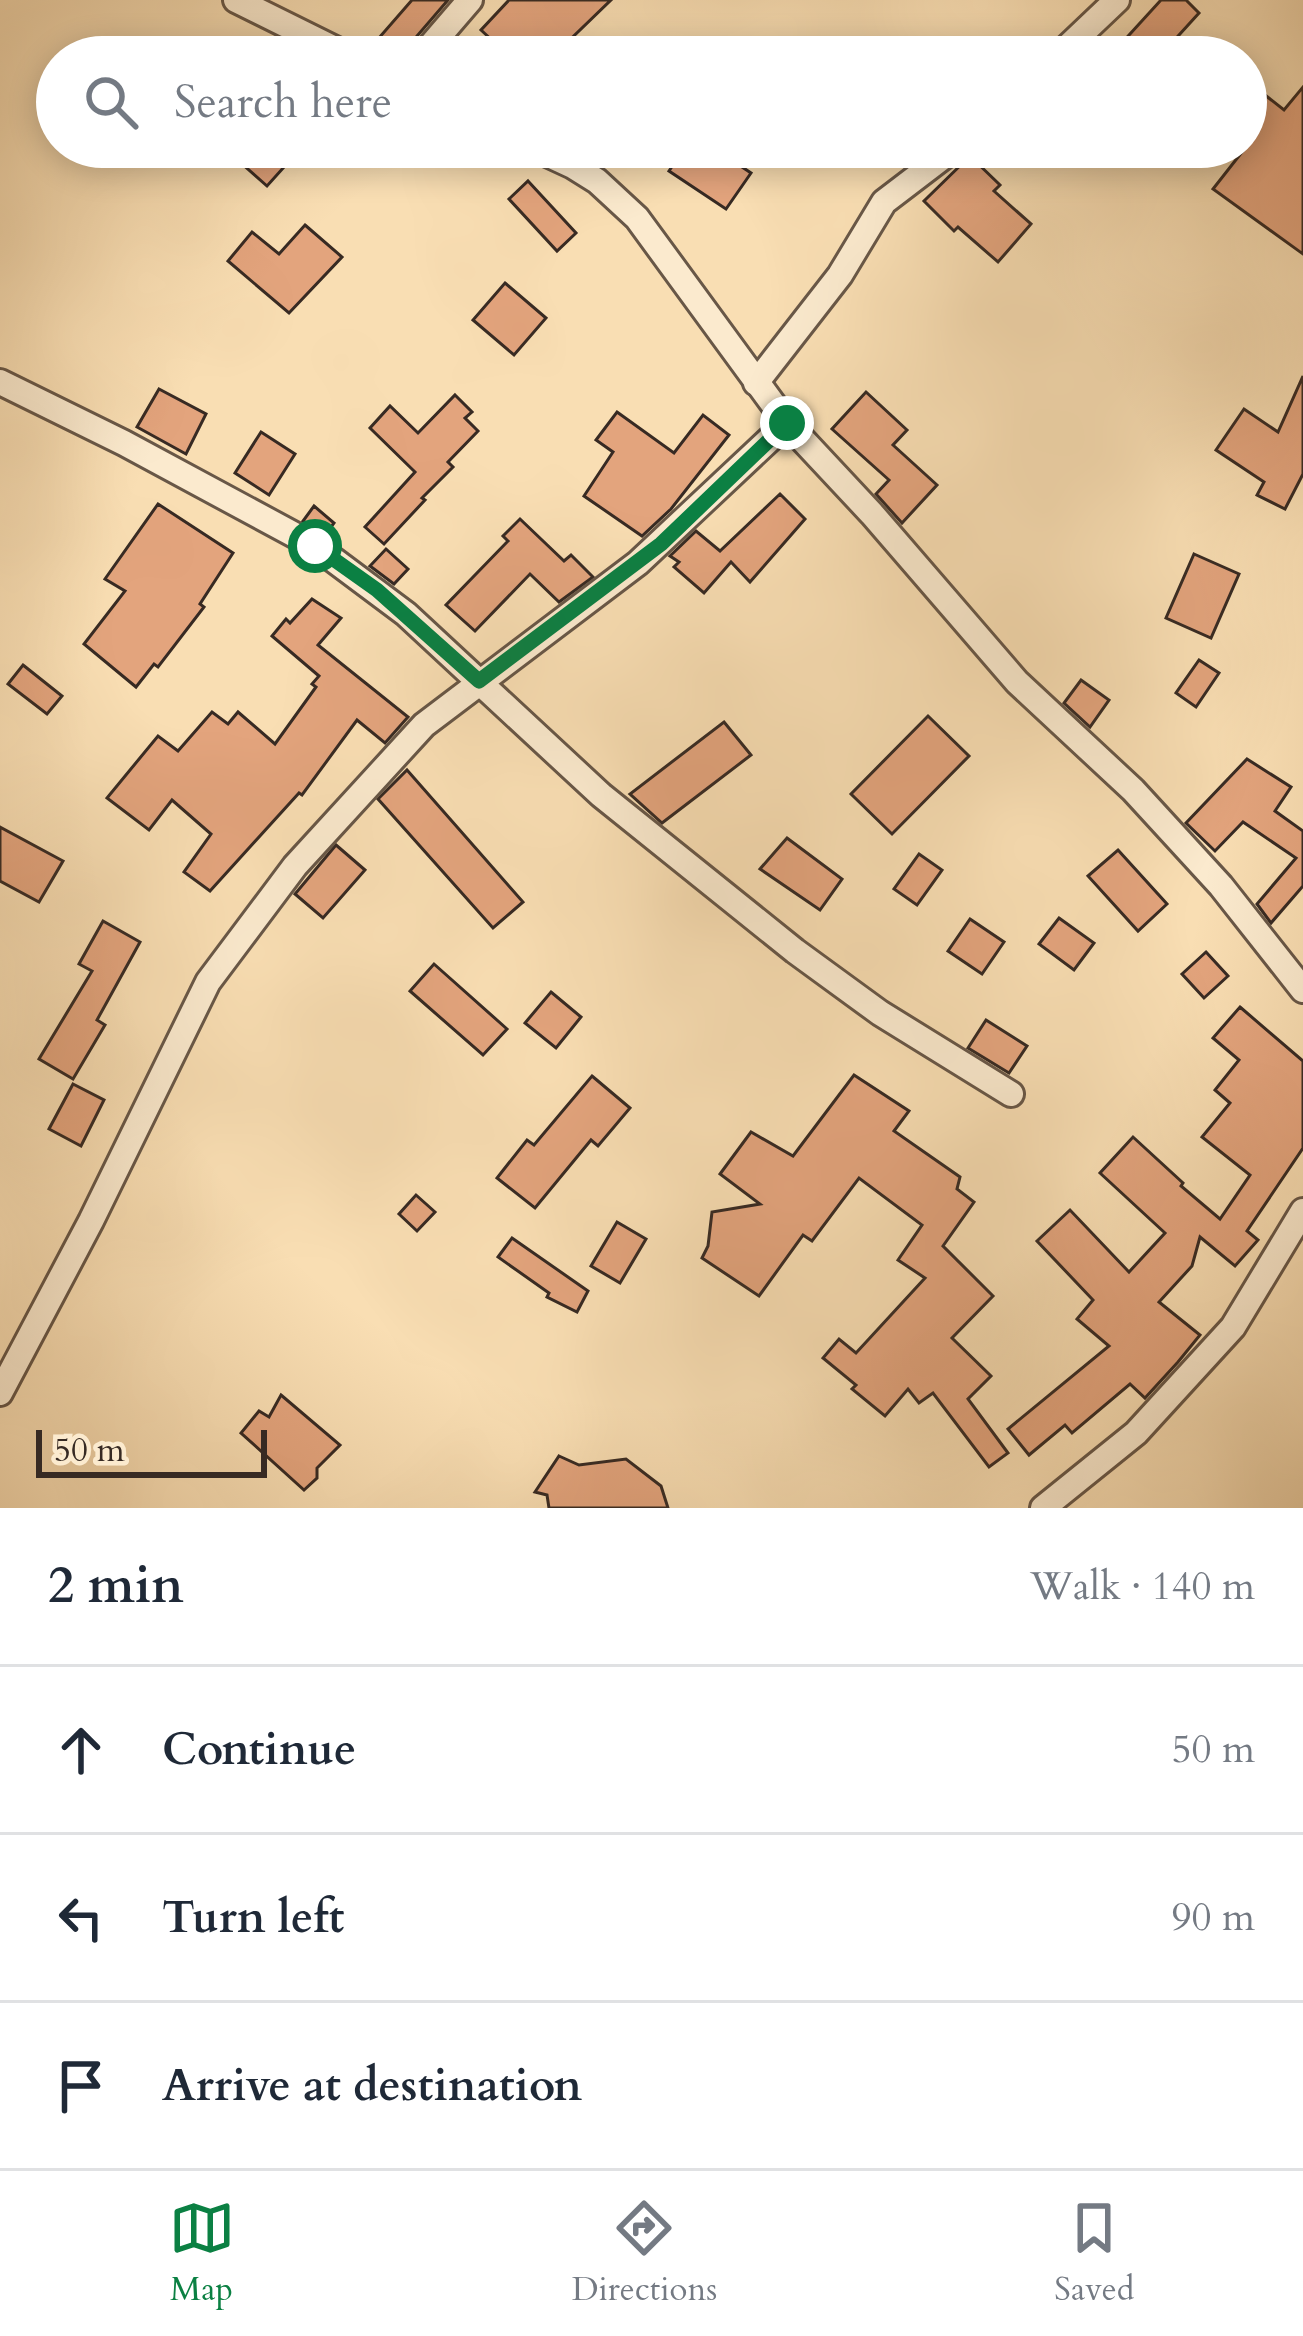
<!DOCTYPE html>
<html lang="en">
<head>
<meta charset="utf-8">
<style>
	body { margin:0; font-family:Cardo,serif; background:#f6f6f7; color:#1f2937 }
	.scale { position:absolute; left:36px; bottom:30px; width:231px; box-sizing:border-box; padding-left:12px; border:6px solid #372a23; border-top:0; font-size:33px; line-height:42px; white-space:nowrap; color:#372a23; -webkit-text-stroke:9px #fbeace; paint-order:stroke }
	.stop { position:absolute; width:36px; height:36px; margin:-27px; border:9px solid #0b8043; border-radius:50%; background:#fff }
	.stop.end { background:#0b8043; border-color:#fff; box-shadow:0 3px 12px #0008 }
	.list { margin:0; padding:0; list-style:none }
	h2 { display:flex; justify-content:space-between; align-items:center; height:156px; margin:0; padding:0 48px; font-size:51px }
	h2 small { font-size:39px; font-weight:400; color:#747a83 }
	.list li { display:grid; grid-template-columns:78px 1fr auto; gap:36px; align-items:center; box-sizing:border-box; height:168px; padding:0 48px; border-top:3px solid #e0e1e3 }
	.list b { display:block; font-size:45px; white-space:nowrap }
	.list em { font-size:39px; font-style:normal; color:#747a83 }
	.icon { flex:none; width:66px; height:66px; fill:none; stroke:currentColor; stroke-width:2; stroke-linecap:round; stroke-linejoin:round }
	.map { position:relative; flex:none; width:1303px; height:1508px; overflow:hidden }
	.search { position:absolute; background:#fff; box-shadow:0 6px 30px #0003; left:36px; right:36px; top:36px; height:132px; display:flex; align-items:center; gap:30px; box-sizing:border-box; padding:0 42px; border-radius:66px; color:#747a83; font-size:45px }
	.sheet { height:660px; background:#fff }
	nav { display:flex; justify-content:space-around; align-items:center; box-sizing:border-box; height:168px; border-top:3px solid #e0e1e3; background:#fff; font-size:33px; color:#747a83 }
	nav a { display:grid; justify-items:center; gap:6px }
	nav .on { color:#0b8043 }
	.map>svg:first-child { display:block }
</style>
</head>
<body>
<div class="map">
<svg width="1303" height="1508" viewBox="0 0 1303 1508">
	<rect width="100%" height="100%" fill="#f9deb3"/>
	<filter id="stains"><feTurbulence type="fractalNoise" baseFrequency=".00167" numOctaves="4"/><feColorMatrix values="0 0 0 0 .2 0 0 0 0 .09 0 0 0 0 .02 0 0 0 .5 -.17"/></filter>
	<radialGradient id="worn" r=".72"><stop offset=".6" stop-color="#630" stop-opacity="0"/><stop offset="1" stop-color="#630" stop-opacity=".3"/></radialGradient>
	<!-- building -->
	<g fill="#e3a47d" stroke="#372a23" stroke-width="3">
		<path d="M 412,0 L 448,0 L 399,57 L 378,39 Z"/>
		<path d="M 509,0 L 611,0 L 552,57 L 510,57 L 481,30 Z"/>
		<path d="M 1161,0 L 1186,0 L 1199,13 L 1159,57 L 1109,57 Z"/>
		<path d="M 1246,80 L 1284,110 L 1303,87 L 1303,254 L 1213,189 L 1246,147 Z"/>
		<path d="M 223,147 L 302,147 L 267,186 Z"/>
		<path d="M 685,147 L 712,147 L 751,173 L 726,209 L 669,171 Z"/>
		<path d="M 970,156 L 1000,185 L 994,191 L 1031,224 L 998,262 L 958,227 L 954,231 L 924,201 Z"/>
		<path d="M 528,181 L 576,233 L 557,251 L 509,199 Z"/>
		<path d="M 305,225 L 342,257 L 289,313 L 228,261 L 252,232 L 279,254 Z"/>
		<path d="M 505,283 L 546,318 L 514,355 L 473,320 Z"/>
		<path d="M 1303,376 L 1303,474 L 1285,509 L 1257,495 L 1264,482 L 1216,450 L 1244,409 L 1278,432 Z"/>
		<path d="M 159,389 L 206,414 L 186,454 L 137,427 Z"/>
		<path d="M 866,392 L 907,430 L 893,445 L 937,485 L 902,523 L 876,494 L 889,480 L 832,429 Z"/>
		<path d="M 455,395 L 472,412 L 465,418 L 478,431 L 448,462 L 453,467 L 422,498 L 425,500 L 384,544 L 365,527 L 415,472 L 370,428 L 390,406 L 418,433 Z"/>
		<path d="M 617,412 L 674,453 L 703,415 L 729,435 L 671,509 L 642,536 L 584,496 L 613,452 L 596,440 Z"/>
		<path d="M 261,432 L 295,454 L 269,495 L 235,473 Z"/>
		<path d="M 780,494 L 805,519 L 750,582 L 731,562 L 704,593 L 674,567 L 679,562 L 670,556 L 696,531 L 720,551 Z"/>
		<path d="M 158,504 L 233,553 L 200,604 L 204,607 L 158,667 L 154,664 L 136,687 L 84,644 L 125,591 L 105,579 Z"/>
		<path d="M 314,506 L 334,523 L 326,534 L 303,521 Z"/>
		<path d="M 520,519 L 564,561 L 571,555 L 593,577 L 559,602 L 530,574 L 475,631 L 446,605 L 508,541 L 503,536 Z"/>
		<path d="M 386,549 L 408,569 L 394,584 L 370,566 Z"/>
		<path d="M 1194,554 L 1239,574 L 1211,638 L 1166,618 Z"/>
		<path d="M 312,599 L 341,618 L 318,645 L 408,717 L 385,743 L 357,720 L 302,795 L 299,793 L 210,891 L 184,872 L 211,834 L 172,800 L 149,830 L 107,798 L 158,736 L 178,751 L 212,712 L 228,724 L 238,712 L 275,744 L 316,687 L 312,684 L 319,676 L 272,636 L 286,619 L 290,623 Z"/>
		<path d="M 1199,660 L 1219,673 L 1196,707 L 1176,693 Z"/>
		<path d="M 23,665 L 62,696 L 47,714 L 8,684 Z"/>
		<path d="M 1081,680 L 1109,700 L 1090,727 L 1064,703 Z"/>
		<path d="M 928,716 L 969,756 L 892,834 L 851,794 Z"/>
		<path d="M 724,722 L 751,755 L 662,823 L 630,794 Z"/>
		<path d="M 1247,759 L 1291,787 L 1275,811 L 1303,831 L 1303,886 L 1271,923 L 1257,904 L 1296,858 L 1243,822 L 1215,851 L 1186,823 Z"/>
		<path d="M 407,770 L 523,902 L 493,928 L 378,799 Z"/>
		<path d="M 0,827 L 63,861 L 39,902 L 0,881 Z"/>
		<path d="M 787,838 L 842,879 L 820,910 L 760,869 Z"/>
		<path d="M 336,845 L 365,870 L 323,918 L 295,894 Z"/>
		<path d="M 1118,850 L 1167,904 L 1138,931 L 1088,876 Z"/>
		<path d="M 919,854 L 942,870 L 917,905 L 894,889 Z"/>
		<path d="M 1059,918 L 1094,943 L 1074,970 L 1039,944 Z"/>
		<path d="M 970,919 L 1004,942 L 982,974 L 948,951 Z"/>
		<path d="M 103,921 L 140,942 L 97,1020 L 105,1025 L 73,1079 L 39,1059 L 92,971 L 79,964 Z"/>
		<path d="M 1206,952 L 1228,976 L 1204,998 L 1182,974 Z"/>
		<path d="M 434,964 L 507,1029 L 483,1055 L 410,991 Z"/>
		<path d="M 551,992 L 581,1017 L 556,1048 L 525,1023 Z"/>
		<path d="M 1240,1007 L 1303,1061 L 1303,1148 L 1247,1231 L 1258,1240 L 1235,1266 L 1200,1237 L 1192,1266 L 1159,1302 L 1200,1335 L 1178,1362 L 1145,1398 L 1130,1384 L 1072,1433 L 1065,1425 L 1029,1455 L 1008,1429 L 1109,1346 L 1077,1319 L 1093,1300 L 1037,1241 L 1070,1210 L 1129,1272 L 1165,1233 L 1100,1173 L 1133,1137 L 1183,1183 L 1181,1186 L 1220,1219 L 1250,1175 L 1202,1137 L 1230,1103 L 1215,1090 L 1239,1060 L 1213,1038 Z"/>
		<path d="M 986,1020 L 1027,1046 L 1009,1073 L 968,1048 Z"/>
		<path d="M 854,1075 L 909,1111 L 894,1131 L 960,1177 L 957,1189 L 974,1202 L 943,1246 L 993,1296 L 952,1338 L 991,1376 L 968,1399 L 1008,1453 L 989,1467 L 933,1393 L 919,1403 L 908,1389 L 885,1416 L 852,1389 L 856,1385 L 823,1358 L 839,1339 L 856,1353 L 925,1278 L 898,1260 L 922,1225 L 859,1178 L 812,1241 L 803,1235 L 759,1296 L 702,1258 L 708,1246 L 712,1212 L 760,1204 L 720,1174 L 751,1132 L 793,1156 Z"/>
		<path d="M 592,1076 L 630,1108 L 598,1146 L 591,1140 L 535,1208 L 497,1178 L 527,1140 L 534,1145 Z"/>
		<path d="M 73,1084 L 104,1100 L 81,1146 L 49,1129 Z"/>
		<path d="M 416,1195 L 435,1212 L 417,1231 L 399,1214 Z"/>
		<path d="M 617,1222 L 646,1239 L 620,1283 L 591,1266 Z"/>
		<path d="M 512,1238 L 588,1291 L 577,1312 L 547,1297 L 549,1293 L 498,1257 Z"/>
		<path d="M 281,1395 L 340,1445 L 317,1468 L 317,1478 L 304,1490 L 241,1433 L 259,1411 L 269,1417 Z"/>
		<path d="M 559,1456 L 579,1465 L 626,1459 L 661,1486 L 668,1508 L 549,1508 L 547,1495 L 535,1492 Z"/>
	</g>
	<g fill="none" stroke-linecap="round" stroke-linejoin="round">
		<!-- street casing -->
		<g stroke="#685747" stroke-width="30">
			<g id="street">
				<path d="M 236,0 L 351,57"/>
				<path d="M 421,57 L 470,0"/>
				<path d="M 1057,57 L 1117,0"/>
				<path d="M 532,147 L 573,166 L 597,181 L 637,218 L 787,423 L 872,514 L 1017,682 L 1133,790 L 1221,886 L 1303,990"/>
				<path d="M 0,382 L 124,443 L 315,546 L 406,614 L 601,795 L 795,951 L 880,1013 L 1011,1094"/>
				<path d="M 756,383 L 840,275 L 884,202 L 956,147"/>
				<path d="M 0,1393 L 91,1221 L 208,982 L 295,866 L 424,725 L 638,563 L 787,423"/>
				<path d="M 1043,1508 L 1136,1433 L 1233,1327 L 1303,1211"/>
			</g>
		</g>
		<!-- street -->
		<use href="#street" stroke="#fbeace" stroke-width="24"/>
	</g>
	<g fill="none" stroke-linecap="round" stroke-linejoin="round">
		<!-- route -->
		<path stroke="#0b8043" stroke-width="15" d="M 315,546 L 377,590 L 479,681 L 661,544 L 787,423"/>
	</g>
	<rect width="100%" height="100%" filter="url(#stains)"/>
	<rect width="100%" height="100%" fill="url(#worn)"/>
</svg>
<div class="scale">50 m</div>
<div class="stop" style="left:315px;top:546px"></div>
<div class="stop end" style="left:787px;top:423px"></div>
<div class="search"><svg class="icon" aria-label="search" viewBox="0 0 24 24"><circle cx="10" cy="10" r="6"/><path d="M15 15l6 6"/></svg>Search here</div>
</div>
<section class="sheet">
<h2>2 min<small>Walk · 140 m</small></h2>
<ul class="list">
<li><svg class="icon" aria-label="ahead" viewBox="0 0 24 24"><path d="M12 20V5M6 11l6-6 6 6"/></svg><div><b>Continue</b></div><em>50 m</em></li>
<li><svg class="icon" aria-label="left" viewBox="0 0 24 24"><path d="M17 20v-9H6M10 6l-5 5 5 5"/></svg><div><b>Turn left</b></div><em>90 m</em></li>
<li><svg class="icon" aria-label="arrive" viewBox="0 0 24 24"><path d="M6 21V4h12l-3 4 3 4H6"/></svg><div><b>Arrive at destination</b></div></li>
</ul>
</section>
<nav>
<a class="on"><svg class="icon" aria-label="map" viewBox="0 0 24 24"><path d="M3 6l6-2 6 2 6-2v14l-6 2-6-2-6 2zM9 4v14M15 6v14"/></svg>Map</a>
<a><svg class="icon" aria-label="directions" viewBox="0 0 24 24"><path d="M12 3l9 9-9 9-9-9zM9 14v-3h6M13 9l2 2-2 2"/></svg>Directions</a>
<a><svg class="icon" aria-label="saved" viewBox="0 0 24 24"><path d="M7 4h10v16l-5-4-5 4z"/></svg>Saved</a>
</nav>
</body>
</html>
